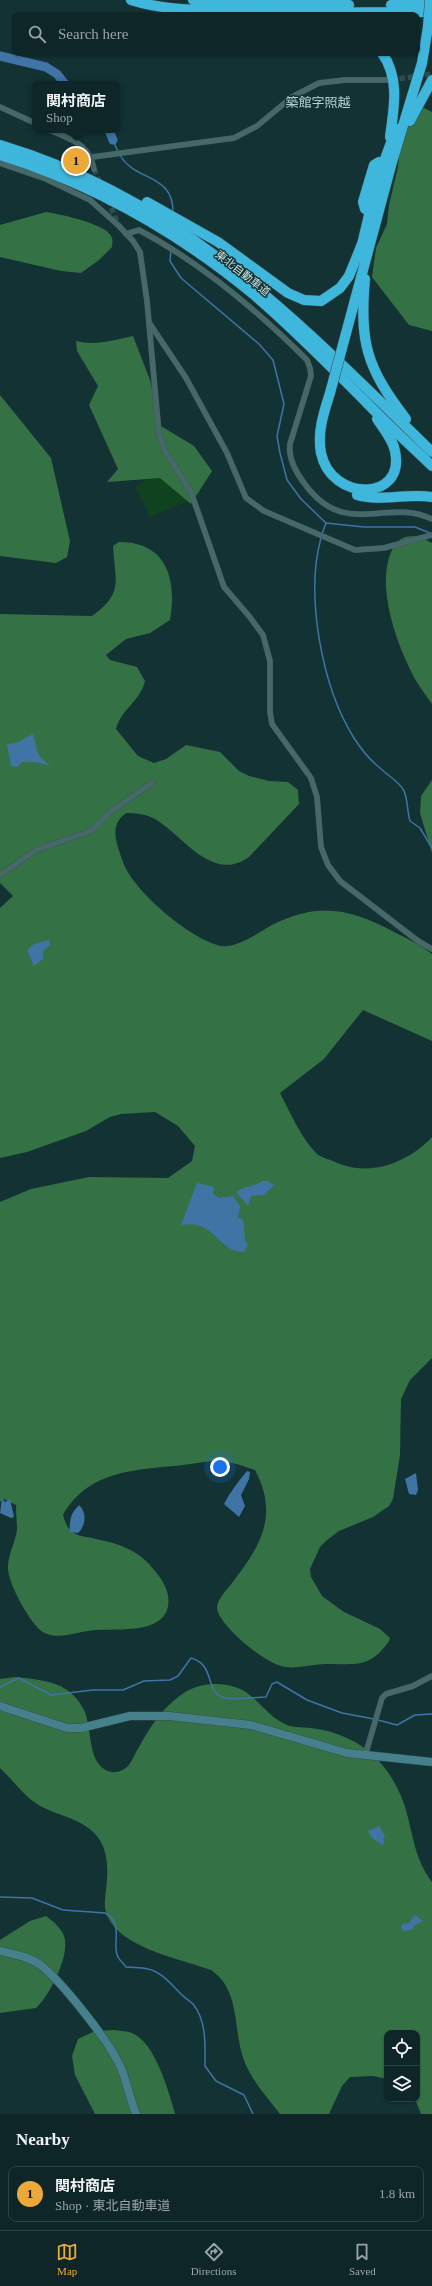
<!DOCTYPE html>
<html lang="en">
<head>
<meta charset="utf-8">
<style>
	body { margin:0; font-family:"Times New Roman","Noto Sans JP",serif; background:#172e2f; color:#f1f3f6 }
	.controls { position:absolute; right:12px; bottom:12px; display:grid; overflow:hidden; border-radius:8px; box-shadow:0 1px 3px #0004 }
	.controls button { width:36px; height:36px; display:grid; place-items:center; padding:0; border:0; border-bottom:1px solid #2e4344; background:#0e2627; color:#f1f3f6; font:20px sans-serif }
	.you { position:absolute; left:220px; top:1467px; width:14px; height:14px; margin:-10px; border:3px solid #fff; border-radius:50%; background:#1a73e8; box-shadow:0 0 0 6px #1a73e833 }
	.badge { display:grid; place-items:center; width:26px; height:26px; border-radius:50%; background:#eba93a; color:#111; font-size:13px; font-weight:700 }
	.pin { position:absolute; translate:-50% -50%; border:2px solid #fff; box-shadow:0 1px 4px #0006 }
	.popup { position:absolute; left:32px; top:81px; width:88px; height:52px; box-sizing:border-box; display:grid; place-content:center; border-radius:8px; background:#0e2627; filter:drop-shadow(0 1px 3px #0005); font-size:13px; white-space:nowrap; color:#9ba5a7 }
	.popup b { font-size:15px; color:#f1f3f6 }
	.popup::after { content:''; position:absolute; left:50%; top:100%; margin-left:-8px; border:8px solid transparent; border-top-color:#0e2627 }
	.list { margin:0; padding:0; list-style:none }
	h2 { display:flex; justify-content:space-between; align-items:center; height:52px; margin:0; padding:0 16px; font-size:17px }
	h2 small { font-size:13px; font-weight:400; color:#9ba5a7 }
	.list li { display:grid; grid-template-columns:26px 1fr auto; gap:12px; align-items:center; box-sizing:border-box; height:56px; margin:0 8px 8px; padding:0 8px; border:1px solid #2e4344; border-radius:8px }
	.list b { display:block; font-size:15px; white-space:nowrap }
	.list p { margin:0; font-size:13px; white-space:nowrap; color:#9ba5a7 }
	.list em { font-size:13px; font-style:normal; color:#9ba5a7 }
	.icon { flex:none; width:22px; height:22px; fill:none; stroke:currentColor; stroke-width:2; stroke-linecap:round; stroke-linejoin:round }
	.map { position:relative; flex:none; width:432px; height:2114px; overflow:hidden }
	.search { position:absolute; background:#0e2627; box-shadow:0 1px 3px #0004; left:12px; right:12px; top:12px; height:44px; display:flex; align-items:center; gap:10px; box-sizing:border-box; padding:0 14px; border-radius:8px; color:#9ba5a7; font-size:15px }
	.sheet { height:116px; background:#0e2627 }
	nav { display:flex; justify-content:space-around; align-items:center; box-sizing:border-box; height:56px; border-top:1px solid #2e4344; background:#0e2627; font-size:11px; color:#9ba5a7 }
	nav a { display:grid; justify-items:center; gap:2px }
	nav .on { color:#eba93a }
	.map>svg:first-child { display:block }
</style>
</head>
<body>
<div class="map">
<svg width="432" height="2114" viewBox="0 0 432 2114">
	<rect width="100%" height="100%" fill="#123234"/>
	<!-- green -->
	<path fill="#0f4320" d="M 168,466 L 190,500 L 150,517 L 136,487 Z"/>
	<!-- forest -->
	<g fill="#347144">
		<path d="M 424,108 L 432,112 L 432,331 L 409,325 L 372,277 L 376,248 L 387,224 L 389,205 L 398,167 L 401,128 L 412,110 Z"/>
		<path d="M 46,212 C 59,214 109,224 112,238 C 113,240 112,245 112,247 L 99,260 L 81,273 L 61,271 L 0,257 L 0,225 Z"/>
		<path d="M 133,336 L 150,380 L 161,426 L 194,446 L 212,471 L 191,504 L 160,478 L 107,482 L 118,469 L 89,405 L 98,386 L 77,351 L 76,341 C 95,346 114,340 133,336 Z"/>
		<path d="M 0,395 L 51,458 L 70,541 L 67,557 L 56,563 L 0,556 Z"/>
		<path d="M 418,536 L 432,543 L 432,704 C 426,696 420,687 415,679 C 397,646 376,588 391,552 C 394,546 399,539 405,537 C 409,536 414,536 418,536 Z"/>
		<path d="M 119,542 C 167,542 177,579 170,620 L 150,633 L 126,639 L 106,655 L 110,660 L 137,667 L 145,681 C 140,702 121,709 116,729 L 138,756 L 154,763 L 166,759 L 186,745 L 220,752 L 239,771 L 249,776 L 269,781 L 288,782 L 298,790 L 299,804 L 249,857 C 211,884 183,834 153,818 C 145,814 135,813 126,813 C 108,826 117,844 123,862 C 133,891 192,941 222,946 C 238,948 259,932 272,925 C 320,901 351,909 396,933 C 408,939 421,945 432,954 L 432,1041 L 363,1010 L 324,1059 L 280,1093 C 291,1114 300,1136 316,1153 C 320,1157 328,1159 333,1161 C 367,1178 407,1164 432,1137 L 432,1358 L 410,1380 L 401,1399 L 400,1455 L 393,1499 L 389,1506 L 373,1517 L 339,1531 L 326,1541 L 320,1547 L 310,1569 L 311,1577 L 322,1596 L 344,1612 L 380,1629 L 390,1638 C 389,1643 385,1646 382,1650 C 365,1669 348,1663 326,1664 C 311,1664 296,1670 281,1666 C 264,1662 219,1626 217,1608 C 217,1599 227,1590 232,1583 C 261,1546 279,1515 255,1470 C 246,1467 236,1463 226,1462 C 213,1459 196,1464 183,1465 C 138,1470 89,1469 63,1515 C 65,1522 68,1531 76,1534 C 81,1537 90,1537 96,1539 C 121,1544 140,1551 155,1571 C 161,1578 166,1586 168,1595 C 174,1636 119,1628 95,1630 C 78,1631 54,1643 39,1629 C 28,1619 6,1580 8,1565 C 9,1553 15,1542 17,1530 C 17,1522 16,1513 16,1505 L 4,1499 L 0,1502 L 0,1202 L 31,1189 L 89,1177 L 168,1178 L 192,1161 L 195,1146 L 178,1126 L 155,1112 L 121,1114 L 110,1117 L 86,1131 L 27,1152 L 0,1158 L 0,908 L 13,896 L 0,883 L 0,614 L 92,616 C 124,593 115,581 113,546 Z"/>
		<path d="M 432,780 L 432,853 L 420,813 L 421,796 Z"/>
		<path d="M 15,1677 C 33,1679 56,1680 71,1693 C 76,1697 81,1704 84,1710 C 93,1728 86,1766 111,1772 C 117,1773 124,1770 128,1766 C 133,1760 135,1753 139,1747 C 151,1725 165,1704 187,1691 C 205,1681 234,1681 251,1696 C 263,1706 272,1719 287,1725 C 295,1728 303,1727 311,1728 C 336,1731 360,1741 377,1759 C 391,1774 400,1790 406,1810 C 413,1835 415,1860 432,1882 L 432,2114 L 421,2114 L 415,2099 L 417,2099 L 417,2033 L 387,2033 L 387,2079 L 373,2076 L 350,2077 L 342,2086 L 329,2114 L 280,2114 C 268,2098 253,2082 245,2063 C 232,2032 242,1991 211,1970 C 179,1958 112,1947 105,1908 C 104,1899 107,1887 107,1878 C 108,1863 106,1846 96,1835 C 80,1817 56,1816 37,1804 C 22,1794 13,1780 0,1768 L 0,1679 Z"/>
		<path d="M 46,1916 C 54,1922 63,1929 65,1940 C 68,1958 50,1995 36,2008 L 0,2013 L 0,1940 L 30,1921 Z"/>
		<path d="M 114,2030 C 120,2031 127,2031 132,2033 C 155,2042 169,2092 175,2114 L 95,2114 L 75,2075 L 72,2056 L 78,2039 L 95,2031 Z"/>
	</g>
	<!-- water -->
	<g fill="#4074a5">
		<path d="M 33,734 C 38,751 35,755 51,766 L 36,762 L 22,762 L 17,767 L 11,766 L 7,744 L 16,743 Z"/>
		<path d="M 49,940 L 50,945 L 43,951 L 43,959 L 34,966 L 27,950 L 34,944 Z"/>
		<path d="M 262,1181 L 268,1181 L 274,1185 L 264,1195 L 251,1196 L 248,1206 L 236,1192 C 245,1186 254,1187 262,1181 Z"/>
		<path d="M 197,1183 L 214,1187 L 213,1194 L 219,1198 L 233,1196 L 240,1206 L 238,1218 L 243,1219 L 245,1241 L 248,1245 L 244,1252 C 216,1252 217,1219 181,1225 Z"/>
		<path d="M 247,1471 L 250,1472 L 249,1479 L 241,1495 L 245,1506 L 239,1517 L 224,1504 C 230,1492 238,1482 247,1471 Z"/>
		<path d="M 416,1473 L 418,1490 L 416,1495 L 409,1494 L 405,1479 Z"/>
		<path d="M 2,1498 L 5,1502 L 10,1499 L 14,1517 L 11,1518 L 0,1513 Z"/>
		<path d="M 79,1505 C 87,1512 86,1526 78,1533 L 70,1532 C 69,1520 71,1513 79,1505 Z"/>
		<path d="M 379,1826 L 385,1836 L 383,1839 L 384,1844 L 382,1845 L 371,1837 L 368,1831 Z"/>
		<path d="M 415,1915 L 423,1921 L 415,1925 L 412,1930 L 404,1931 L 401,1928 L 402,1924 L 409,1923 Z"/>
	</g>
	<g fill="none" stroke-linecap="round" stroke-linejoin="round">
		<!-- stream -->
		<g stroke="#4074a5" stroke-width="1.5">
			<path d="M 113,140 L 118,152"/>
			<path d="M 120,155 C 135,182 174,173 173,213"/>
			<path d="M 171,250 L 170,261 L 181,278 L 259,344 L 273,360 L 284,404 L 277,436 L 280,453 L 287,480 L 301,499 L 326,523 L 364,527 L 415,527 L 430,533"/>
			<path d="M 322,534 L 326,523"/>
			<path d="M 321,538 C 305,596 322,687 354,738 C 361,749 370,760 380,768 C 387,775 400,782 404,791 C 408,800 407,811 410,821 L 420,828 L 432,848"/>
			<path d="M 0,1687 L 19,1678 L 51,1695 L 93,1690 L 123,1690 L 144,1681 L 170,1680 L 178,1676 L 191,1658 C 215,1664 205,1691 222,1697 C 231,1701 255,1697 266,1697 L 272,1684 L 277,1682 L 307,1700 L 342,1713 L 374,1719"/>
			<path d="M 378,1720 L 397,1725 L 415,1715 L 432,1714"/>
			<path d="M 0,1897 L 32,1898 L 63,1910 L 105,1913 C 125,1924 111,1945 118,1957 C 120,1961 124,1964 126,1967 C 133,1968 141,1967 148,1969 C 160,1971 171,1984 179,1992 C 183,1997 189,2000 193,2004 C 207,2021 205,2046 205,2066 L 216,2081 L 244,2095 L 253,2114"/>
		</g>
		<!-- river -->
		<g stroke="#4074a5" stroke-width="9">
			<path d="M 0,56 L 46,67 L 57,74 L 65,84"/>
			<path d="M 109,130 L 113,140"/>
		</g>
		<!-- street-tunnel -->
		<g stroke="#2f4d4e" stroke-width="5.5" stroke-dasharray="5.5 3" stroke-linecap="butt">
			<path d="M 391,80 L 432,74"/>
			<path d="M 94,169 L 101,185"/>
			<path d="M 108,200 L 119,226"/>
		</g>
		<!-- street casing -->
		<g stroke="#364e4f" stroke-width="6">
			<g id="street">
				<path d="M 0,107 L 35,123"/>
				<path d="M 50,130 C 71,140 89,143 94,169"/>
				<path d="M 92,157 L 234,138 L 257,126 L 292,97 L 319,83 L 345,80 L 387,80"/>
				<path d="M 0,163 L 46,179 L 90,200 L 119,226 L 133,241 L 140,252 L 147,301 L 159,434 L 165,451 L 191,492 L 224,587 L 249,616 L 263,635 L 270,661 L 270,712 L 272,724 L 311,778 L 317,797 L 321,847 L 328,865 L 340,881 L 418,941 L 432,949"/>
				<path d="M 126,234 L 139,230 C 201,263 257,310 307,360 L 310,368 L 311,376 L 290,444 C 288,458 295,471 304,483 C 345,540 385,497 432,519"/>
				<path d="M 150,324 L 186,378 L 227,453 L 246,498 L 264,511 L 355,550 L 384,548 L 432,535"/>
				<path d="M 0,875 L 36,850 L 91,831 L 110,812 L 152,783"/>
				<path d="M 365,1756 L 382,1698 L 386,1694 L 413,1686 L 432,1676"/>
			</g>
		</g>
		<!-- secondary casing -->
		<g stroke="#364e4f" stroke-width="9">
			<g id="secondary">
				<path d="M 0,1706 L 67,1728 L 81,1728 L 130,1716 L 169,1716 L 251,1725 L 347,1753 L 432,1762"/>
				<path d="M 0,1951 C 14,1954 31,1957 43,1967 C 64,1985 110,2042 121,2068 C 127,2082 130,2099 136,2114"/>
			</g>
		</g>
		<!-- highway casing -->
		<g stroke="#364e4f" stroke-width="11">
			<g id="highway">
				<path d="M 131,0 C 162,10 198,10 231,11 C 298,14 365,12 432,12"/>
				<path d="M 193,0 L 279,5 L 349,5"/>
				<path d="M 391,5 L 432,5"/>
				<path d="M 382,53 C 400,78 394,108 390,137"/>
				<path d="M 410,121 L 432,80"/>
				<path d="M 0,145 C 184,200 299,323 432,452"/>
				<path d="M 0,155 C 93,184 178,232 253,294 C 292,327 327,363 363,399 C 385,422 409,444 432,466"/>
				<path d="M 147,202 L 218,242 L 288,293 L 304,300 L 321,301 L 340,288 L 349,276 L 362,244"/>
				<path d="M 365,209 L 363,202 L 374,165 L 379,162"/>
				<path d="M 361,249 L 377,181 L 396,129"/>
				<path d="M 365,279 C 359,343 367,368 406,419"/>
				<path d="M 345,337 L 392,162 L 422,63 L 428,27"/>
				<path d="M 330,393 C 324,412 317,432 321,453 C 331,502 406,502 395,451 C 393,440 384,429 377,419"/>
				<path d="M 357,495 C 381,502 407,493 432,497"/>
			</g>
		</g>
		<!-- street -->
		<use href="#street" stroke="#476869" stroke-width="5.5"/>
		<!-- secondary -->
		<use href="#secondary" stroke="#45808c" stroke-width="8"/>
		<!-- highway -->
		<use href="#highway" stroke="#3fb7dd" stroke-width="10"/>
		<!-- highway-bridge casing -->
		<g stroke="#364e4f" stroke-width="11" stroke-linecap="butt">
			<g id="highway-bridge">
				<path d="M 428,27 L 430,0"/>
				<path d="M 330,393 L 345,337"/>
			</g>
		</g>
		<!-- highway-bridge -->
		<use href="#highway-bridge" stroke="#3fb7dd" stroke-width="10"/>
	</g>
	<g text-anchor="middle" stroke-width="3" stroke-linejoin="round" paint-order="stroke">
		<!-- street labels -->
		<g font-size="11" fill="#d1e3e3" stroke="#123234">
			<text transform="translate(243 273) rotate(38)" y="4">東北自動車道</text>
		</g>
		<!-- quarter labels -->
		<g font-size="13" fill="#aed1d3" stroke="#123234">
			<text x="318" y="107">築館字照越</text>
		</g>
	</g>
</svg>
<div class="controls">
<button><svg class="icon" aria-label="locate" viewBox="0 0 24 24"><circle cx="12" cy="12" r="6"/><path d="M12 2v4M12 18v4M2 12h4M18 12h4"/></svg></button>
<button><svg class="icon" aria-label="layers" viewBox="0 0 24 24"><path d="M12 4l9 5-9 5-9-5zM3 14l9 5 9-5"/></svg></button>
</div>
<div class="you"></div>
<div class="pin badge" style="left:76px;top:161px">1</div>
<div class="popup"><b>関村商店</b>Shop</div>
<div class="search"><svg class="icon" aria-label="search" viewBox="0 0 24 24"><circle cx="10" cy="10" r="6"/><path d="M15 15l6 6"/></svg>Search here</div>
</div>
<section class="sheet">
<h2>Nearby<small></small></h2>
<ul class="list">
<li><span class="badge">1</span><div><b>関村商店</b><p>Shop · 東北自動車道</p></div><em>1.8 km</em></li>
</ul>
</section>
<nav>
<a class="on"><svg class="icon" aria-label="map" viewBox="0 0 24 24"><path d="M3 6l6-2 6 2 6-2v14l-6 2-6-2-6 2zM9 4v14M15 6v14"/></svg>Map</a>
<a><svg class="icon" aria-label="directions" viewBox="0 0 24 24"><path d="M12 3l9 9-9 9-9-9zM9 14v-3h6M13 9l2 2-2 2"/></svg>Directions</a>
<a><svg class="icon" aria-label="saved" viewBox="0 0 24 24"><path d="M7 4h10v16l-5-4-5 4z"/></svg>Saved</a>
</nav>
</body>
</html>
